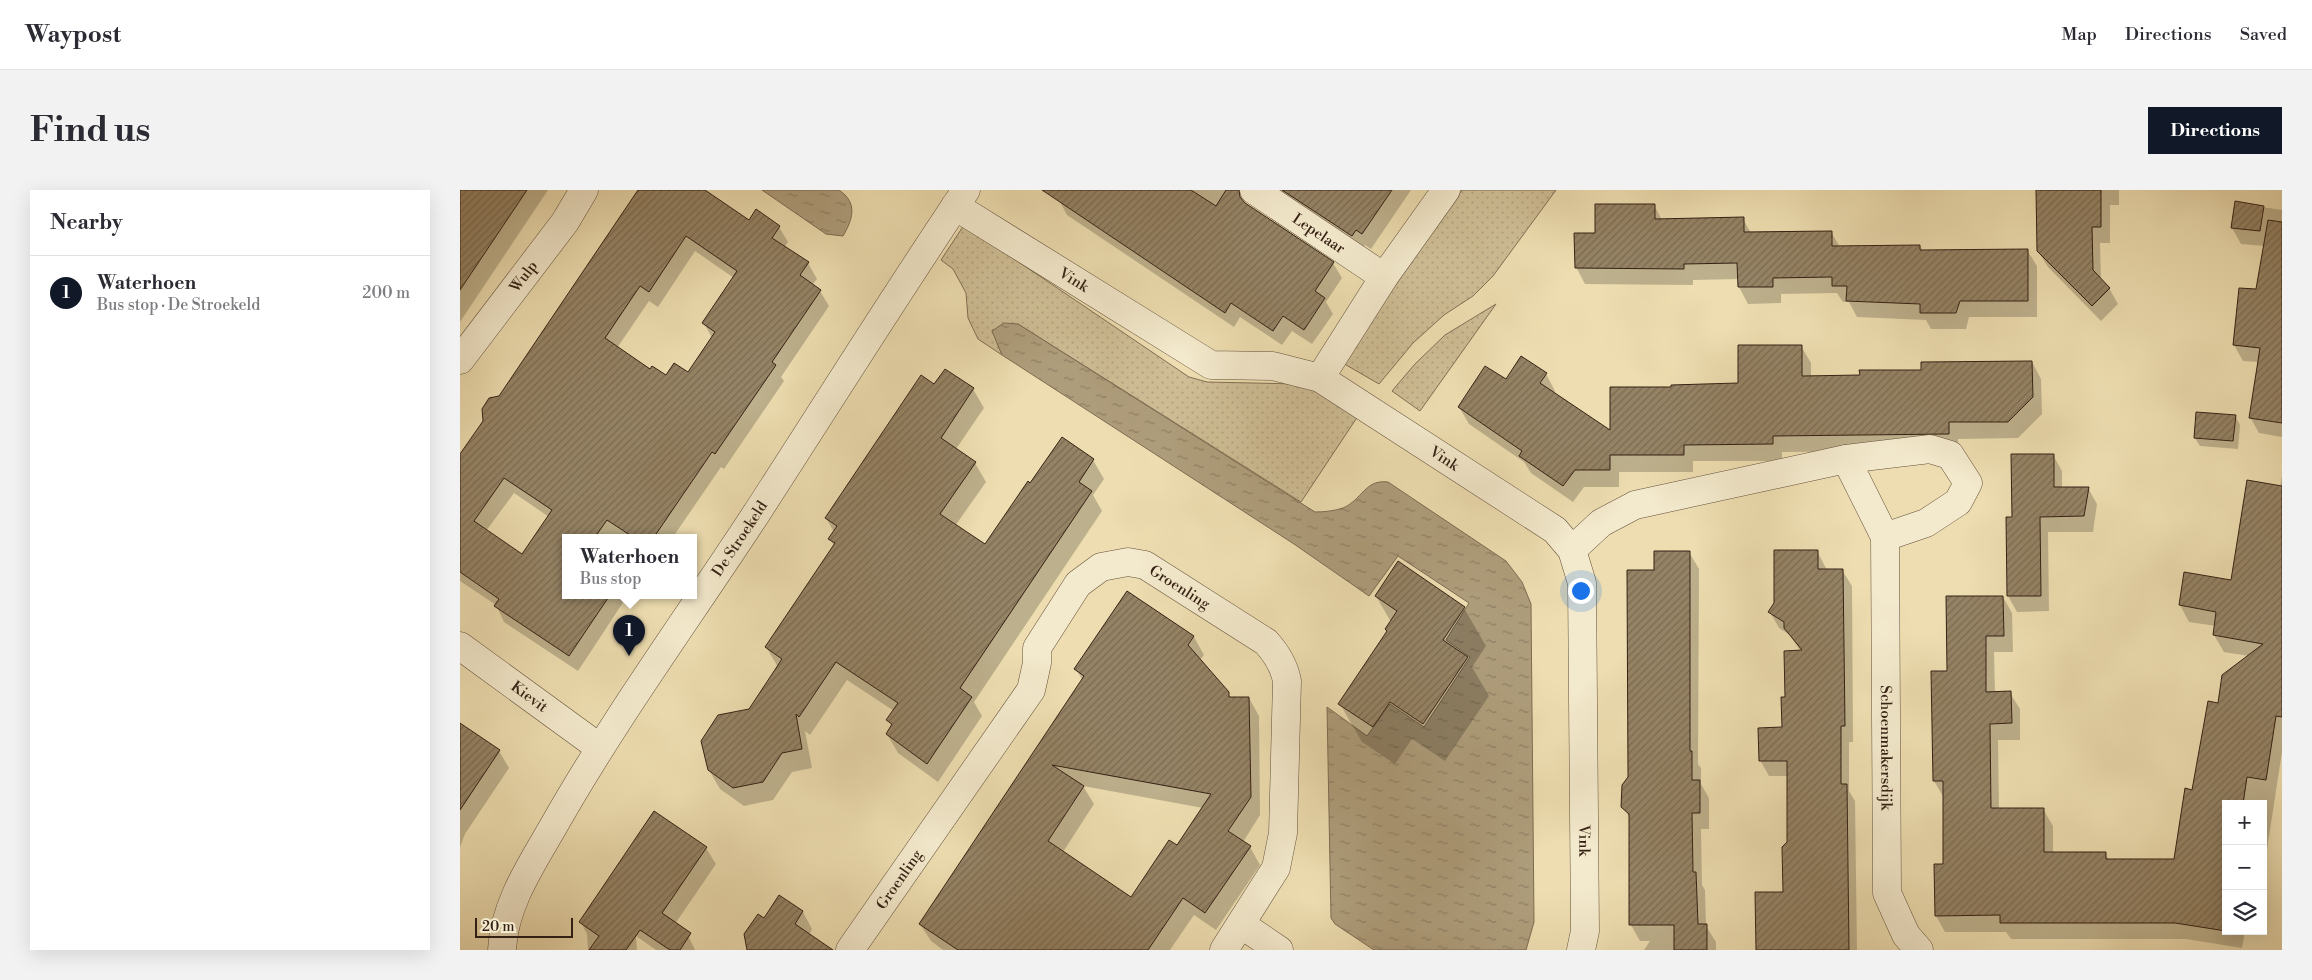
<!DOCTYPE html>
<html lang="en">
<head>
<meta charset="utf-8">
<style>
	body { margin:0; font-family:"Libre Bodoni",serif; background:#f2f2f3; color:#2b2b33 }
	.controls { position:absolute; right:15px; bottom:15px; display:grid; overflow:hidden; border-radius:0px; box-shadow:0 5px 20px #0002 }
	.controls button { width:45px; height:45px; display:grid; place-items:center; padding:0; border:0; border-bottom:1px solid #e1e1e2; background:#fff; color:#2b2b33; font:25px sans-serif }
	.scale { position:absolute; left:15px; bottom:12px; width:98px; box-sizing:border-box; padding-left:5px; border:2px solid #352114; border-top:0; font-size:14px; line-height:18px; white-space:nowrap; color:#352114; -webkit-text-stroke:4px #f3e9cc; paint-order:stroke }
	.you { position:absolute; left:1120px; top:400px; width:18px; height:18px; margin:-12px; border:4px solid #fff; border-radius:50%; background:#1a73e8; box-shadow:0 0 0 8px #1a73e833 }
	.badge { display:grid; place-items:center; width:32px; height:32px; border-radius:50%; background:#111827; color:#fff; font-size:16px; font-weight:700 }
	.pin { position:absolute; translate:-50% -41px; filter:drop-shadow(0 1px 2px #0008) }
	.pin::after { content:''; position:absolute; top:26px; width:18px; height:15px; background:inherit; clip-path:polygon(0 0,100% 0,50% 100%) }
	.popup { position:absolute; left:102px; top:344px; width:135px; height:65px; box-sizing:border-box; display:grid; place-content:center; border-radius:0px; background:#fff; filter:drop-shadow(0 1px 4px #0005); font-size:16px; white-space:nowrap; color:#7c7c81 }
	.popup b { font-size:19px; color:#2b2b33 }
	.popup::after { content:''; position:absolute; left:50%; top:100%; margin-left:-10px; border:10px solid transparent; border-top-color:#fff }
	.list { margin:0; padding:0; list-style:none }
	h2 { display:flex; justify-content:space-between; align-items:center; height:65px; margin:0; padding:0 20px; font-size:21px }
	h2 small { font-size:16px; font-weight:400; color:#7c7c81 }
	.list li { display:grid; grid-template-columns:32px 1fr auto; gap:15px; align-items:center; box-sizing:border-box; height:75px; padding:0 20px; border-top:1px solid #e1e1e2 }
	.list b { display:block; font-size:19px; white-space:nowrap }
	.list p { margin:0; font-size:16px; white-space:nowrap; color:#7c7c81 }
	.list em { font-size:16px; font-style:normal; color:#7c7c81 }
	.icon { flex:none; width:28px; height:28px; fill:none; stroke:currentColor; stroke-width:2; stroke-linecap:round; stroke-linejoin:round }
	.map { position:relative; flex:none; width:1822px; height:760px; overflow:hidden; border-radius:0px }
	header { display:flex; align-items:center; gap:30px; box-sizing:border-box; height:70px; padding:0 25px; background:#fff; border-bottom:1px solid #e1e1e2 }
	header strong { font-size:24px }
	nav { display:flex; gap:28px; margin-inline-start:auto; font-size:18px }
	.intro { display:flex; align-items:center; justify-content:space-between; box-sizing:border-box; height:120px; padding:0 30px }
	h1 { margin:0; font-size:35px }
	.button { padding:12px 22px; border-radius:0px; background:#111827; color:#fff; font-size:18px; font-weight:700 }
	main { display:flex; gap:30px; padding:0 30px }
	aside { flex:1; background:#fff; border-radius:0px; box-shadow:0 5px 20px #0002 }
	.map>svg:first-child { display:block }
</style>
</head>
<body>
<header>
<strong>Waypost</strong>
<nav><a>Map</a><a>Directions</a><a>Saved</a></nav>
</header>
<div class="intro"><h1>Find us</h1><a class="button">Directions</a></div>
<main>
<aside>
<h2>Nearby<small></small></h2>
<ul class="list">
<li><span class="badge">1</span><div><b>Waterhoen</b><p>Bus stop · De Stroekeld</p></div><em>200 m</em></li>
</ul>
</aside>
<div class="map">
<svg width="1822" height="760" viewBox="0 0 1822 760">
	<defs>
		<pattern id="grass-dots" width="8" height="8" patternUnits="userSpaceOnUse" patternTransform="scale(1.25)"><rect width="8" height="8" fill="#cebd95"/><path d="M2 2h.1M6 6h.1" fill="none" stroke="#b2a280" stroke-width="1.8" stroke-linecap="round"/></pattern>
		<pattern id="water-ripples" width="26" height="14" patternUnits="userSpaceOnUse" patternTransform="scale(1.25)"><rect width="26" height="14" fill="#ae9d7b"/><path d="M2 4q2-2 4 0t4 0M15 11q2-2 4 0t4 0" fill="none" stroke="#8e8064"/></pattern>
		<pattern id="building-hatch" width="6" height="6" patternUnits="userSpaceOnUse" patternTransform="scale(1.25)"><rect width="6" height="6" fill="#958365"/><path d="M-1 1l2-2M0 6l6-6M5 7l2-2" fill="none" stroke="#7a6b52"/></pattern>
	</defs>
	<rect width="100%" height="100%" fill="#edddb0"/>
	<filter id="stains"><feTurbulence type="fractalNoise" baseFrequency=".004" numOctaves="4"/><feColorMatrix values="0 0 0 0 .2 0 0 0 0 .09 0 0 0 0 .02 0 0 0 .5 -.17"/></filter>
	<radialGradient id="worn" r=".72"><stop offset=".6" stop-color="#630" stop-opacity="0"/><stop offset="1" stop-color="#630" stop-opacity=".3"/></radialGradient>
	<!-- grass -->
	<g fill="url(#grass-dots)" stroke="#826f54">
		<path d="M 1002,0 L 1096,0 L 1033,86 L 1013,106 L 984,125 L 953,153 L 919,194 L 881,172 Z"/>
		<path d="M 504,35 L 729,187 L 747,192 L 838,194 L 851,197 L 898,226 L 841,312 L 558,134 L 532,140 L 542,165 L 518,149 L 508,128 L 506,103 L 493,79 L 481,70 Z"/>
		<path d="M 1036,114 L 960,221 L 932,201 L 955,174 L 985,145 Z"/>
	</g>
	<!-- water -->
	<g fill="url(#water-ripples)" stroke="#7e6b52">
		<path d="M 302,0 L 379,0 C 398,13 393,29 383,46 L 366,44 Z"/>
		<path d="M 544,133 L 558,134 L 855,322 C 864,322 874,321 883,318 C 902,310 905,289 928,292 L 1046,371 L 1062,392 L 1071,414 L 1074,732 L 1066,760 L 914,760 L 875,734 L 871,728 L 867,517 L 907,546 L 930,514 L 964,537 L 1010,467 L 986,450 L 1009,413 L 938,366 L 909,406 L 834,354 L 542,165 L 532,141 Z"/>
	</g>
	<!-- shadow -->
	<g fill="#0003" fill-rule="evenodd">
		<path d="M 0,0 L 88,0 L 0,132 Z"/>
		<path d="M 179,0 L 243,0 L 289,32 L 319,37 L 328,52 L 324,58 L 348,73 L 357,89 L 352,95 L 360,101 L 369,116 L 321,187 L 324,191 L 264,279 L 261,277 L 213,347 L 105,347 L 105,405 L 168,405 L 118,481 L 44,432 L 36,415 L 0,391 L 0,266 ZM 235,61 L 274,88 L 244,133 L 252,148 L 228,184 L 206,187 L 190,181 L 157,158 L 189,111 L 198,117 ZM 54,303 L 89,327 L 62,365 L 26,341 Z"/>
		<path d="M 604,0 L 771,0 L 784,14 L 873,73 L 882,88 L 866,112 L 873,124 L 852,154 L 832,141 L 822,155 L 780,127 L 774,137 L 607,25 L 599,10 Z"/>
		<path d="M 819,0 L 951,0 L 911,59 L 905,55 L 901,61 L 825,11 Z"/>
		<path d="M 1577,0 L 1659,0 L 1659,15 L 1650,15 L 1650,53 L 1640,53 L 1641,90 L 1649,98 L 1658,114 L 1641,131 L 1588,77 L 1578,61 Z"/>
		<path d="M 1776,13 L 1822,20 L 1822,247 L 1799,243 L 1790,227 L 1799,172 L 1783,171 L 1774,155 L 1797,101 L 1805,56 L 1781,54 L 1772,38 Z"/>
		<path d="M 1194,15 L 1202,30 L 1283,29 L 1291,43 L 1371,42 L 1380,57 L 1460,56 L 1463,61 L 1567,60 L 1577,76 L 1577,127 L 1509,127 L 1506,139 L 1471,139 L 1466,130 L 1397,127 L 1389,112 L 1383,112 L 1377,103 L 1321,104 L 1321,113 L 1288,114 L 1279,97 L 1279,89 L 1233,90 L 1233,95 L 1125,94 L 1116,77 L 1136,44 Z"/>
		<path d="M 1341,156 L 1351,173 L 1351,187 L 1401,187 L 1572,172 L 1581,189 L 1582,224 L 1558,248 L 1498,249 L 1498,261 L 1322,262 L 1322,271 L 1233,271 L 1233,282 L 1159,282 L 1159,297 L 1124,297 L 1113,312 L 1071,283 L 1064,272 L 1009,234 L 999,217 L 1046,191 L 1086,184 L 1095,201 L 1094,203 L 1151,242 L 1213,198 L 1280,195 Z"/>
		<path d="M 475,196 L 513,199 L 524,218 L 496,259 L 515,273 L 526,292 L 495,336 L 525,356 L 602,249 L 633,270 L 644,289 L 633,305 L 642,321 L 514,512 L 522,526 L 478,592 L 438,563 L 427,544 L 432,537 L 428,530 L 434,521 L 387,490 L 350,545 L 345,541 L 352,578 L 332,582 L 313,610 L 284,616 L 260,599 L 249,580 L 318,477 L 306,457 L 374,356 L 370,349 L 374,342 L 366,328 Z"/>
		<path d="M 1775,226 L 1780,235 L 1778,259 L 1740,256 L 1735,248 Z"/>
		<path d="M 1593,265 L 1602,281 L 1602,298 L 1628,298 L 1637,314 L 1633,342 L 1588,342 L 1589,421 L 1557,422 L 1548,406 Z"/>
		<path d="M 1822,286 L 1822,562 L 1805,672 L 1803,672 L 1803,614 L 1766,614 L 1766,741 L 1785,741 L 1782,758 L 1726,749 L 1551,749 L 1546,742 L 1485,742 L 1476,726 L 1485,675 L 1484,608 L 1474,591 L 1473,482 L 1488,482 L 1543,407 L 1552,423 L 1553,462 L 1534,462 L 1535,503 L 1550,503 L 1560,519 L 1560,550 L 1538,550 L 1539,619 L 1583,619 L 1593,636 L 1593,664 L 1645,664 L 1649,670 L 1715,670 L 1759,514 L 1789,466 L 1764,462 L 1754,445 L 1756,436 L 1729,432 L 1720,415 L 1725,384 L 1772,391 L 1820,297 Z"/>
		<path d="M 1357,361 L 1367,380 L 1382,380 L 1392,396 L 1393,552 L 1389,552 L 1389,601 L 1395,611 L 1397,760 L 1297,760 L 1324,703 L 1329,652 L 1328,586 L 1309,586 L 1300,570 L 1324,538 L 1327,508 L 1341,462 L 1330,445 L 1319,438 L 1310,422 Z"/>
		<path d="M 1229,362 L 1239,379 L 1238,574 L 1241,578 L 1241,594 L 1249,608 L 1249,639 L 1241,639 L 1242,695 L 1245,700 L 1246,736 L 1256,752 L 1256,760 L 1184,760 L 1190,751 L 1180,751 L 1171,735 L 1170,629 L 1163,616 L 1170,587 L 1195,382 Z"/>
		<path d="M 938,373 L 1004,418 L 1026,456 L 1012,477 L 1029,506 L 985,571 L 952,549 L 935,574 L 902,552 L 880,514 L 928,442 L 926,439 L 931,432 L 916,406 Z"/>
		<path d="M 667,403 L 734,447 L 744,465 L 740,470 L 771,508 L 789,508 L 799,526 L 800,625 L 783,652 L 790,657 L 800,675 L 756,740 L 734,725 L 710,760 L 483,760 L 471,751 L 460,734 L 623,491 L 616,479 ZM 623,596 L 743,618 L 717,657 L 671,708 L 603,662 L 634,614 Z"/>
		<path d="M 0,535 L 39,561 L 49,578 L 5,644 L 0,657 Z"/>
		<path d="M 246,658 L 256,674 L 215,734 L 226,741 L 235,760 L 196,760 L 176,746 L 177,760 L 128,760 L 127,744 L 121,732 Z"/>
		<path d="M 320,707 L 343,722 L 352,739 L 349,745 L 361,760 L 288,760 Z"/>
	</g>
	<!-- building -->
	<g fill="url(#building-hatch)" stroke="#352114" fill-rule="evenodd">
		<path d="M 0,0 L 67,0 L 0,100 Z"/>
		<path d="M 178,0 L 245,0 L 289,30 L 296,19 L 320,36 L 312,48 L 349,72 L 340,85 L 361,100 L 312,172 L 316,175 L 255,264 L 252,262 L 194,347 L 173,347 L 147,330 L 135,347 L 105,347 L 105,405 L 150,405 L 109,466 L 34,416 L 39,409 L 0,382 L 0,264 L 23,231 L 22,219 L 29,208 L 39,206 ZM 226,46 L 277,81 L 242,133 L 255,142 L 228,182 L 214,173 L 206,185 L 192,176 L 190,179 L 145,148 L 180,96 L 189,102 ZM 44,288 L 92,320 L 62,364 L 14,331 Z"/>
		<path d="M 582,0 L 731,0 L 756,16 L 766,0 L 779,0 L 780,7 L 785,13 L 874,72 L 855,101 L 865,108 L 844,140 L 823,126 L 813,141 L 771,113 L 765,123 Z"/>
		<path d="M 822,0 L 932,0 L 902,44 L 896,40 L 892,46 Z"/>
		<path d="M 1576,0 L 1641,0 L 1641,37 L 1632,37 L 1633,80 L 1650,98 L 1632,116 L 1577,61 Z"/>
		<path d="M 1775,11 L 1804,16 L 1800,41 L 1771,38 Z"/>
		<path d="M 1135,14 L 1195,14 L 1195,29 L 1284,27 L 1284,42 L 1372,41 L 1372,56 L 1460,55 L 1460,60 L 1568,59 L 1568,111 L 1500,111 L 1496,123 L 1460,123 L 1460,114 L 1386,111 L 1387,96 L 1372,96 L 1372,87 L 1313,88 L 1313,97 L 1278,97 L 1277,73 L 1224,74 L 1224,79 L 1115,78 L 1114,43 L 1135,43 Z"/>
		<path d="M 1808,30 L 1822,32 L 1822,233 L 1789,228 L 1800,158 L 1773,155 L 1779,98 L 1796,99 Z"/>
		<path d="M 1278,155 L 1342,155 L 1342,186 L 1400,185 L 1399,180 L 1461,180 L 1461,172 L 1572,171 L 1573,207 L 1548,232 L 1489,232 L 1489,244 L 1313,246 L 1313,254 L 1224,255 L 1224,265 L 1150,265 L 1150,280 L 1115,280 L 1103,296 L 1059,266 L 1062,261 L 998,217 L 1025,176 L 1046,189 L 1061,166 L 1087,183 L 1080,193 L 1150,240 L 1150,197 L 1211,197 L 1211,195 L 1278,193 Z"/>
		<path d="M 485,179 L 514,198 L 481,248 L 516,272 L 480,324 L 525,354 L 568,291 L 570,293 L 602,247 L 634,269 L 619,292 L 632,301 L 500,498 L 512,507 L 467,574 L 426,544 L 432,534 L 426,530 L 438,513 L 376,472 L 339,527 L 336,524 L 342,559 L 322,563 L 303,592 L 273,598 L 248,580 L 241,551 L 258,525 L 289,519 L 322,469 L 305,457 L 375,353 L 368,349 L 377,336 L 365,328 L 461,185 L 474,194 Z"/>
		<path d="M 1736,222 L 1776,225 L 1773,251 L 1734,248 Z"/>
		<path d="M 1551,264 L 1594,264 L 1594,297 L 1629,297 L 1624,326 L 1580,327 L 1581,406 L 1547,406 L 1546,327 L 1552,327 Z"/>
		<path d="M 1787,290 L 1822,296 L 1822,527 L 1816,526 L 1806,590 L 1787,587 L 1783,614 L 1766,614 L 1766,741 L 1715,733 L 1540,733 L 1540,725 L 1475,726 L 1474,674 L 1483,674 L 1483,591 L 1473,591 L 1471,481 L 1487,481 L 1486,406 L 1543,406 L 1544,446 L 1526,446 L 1526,502 L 1551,501 L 1552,533 L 1530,534 L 1531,618 L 1584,618 L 1584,662 L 1646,662 L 1646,669 L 1714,669 L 1725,598 L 1732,600 L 1748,511 L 1758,513 L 1762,485 L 1803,454 L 1753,445 L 1756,422 L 1719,415 L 1724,382 L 1771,390 Z"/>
		<path d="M 1314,360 L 1358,360 L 1358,379 L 1383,379 L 1385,536 L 1381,536 L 1381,594 L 1387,594 L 1389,760 L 1296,760 L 1295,702 L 1323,702 L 1322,657 L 1327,652 L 1327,571 L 1299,571 L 1298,538 L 1322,537 L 1321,507 L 1325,507 L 1324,461 L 1342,460 L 1324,438 L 1324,432 L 1308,422 L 1314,413 Z"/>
		<path d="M 1194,361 L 1230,361 L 1230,561 L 1232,561 L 1232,590 L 1240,590 L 1240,623 L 1232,623 L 1233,682 L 1236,682 L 1238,734 L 1247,734 L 1247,760 L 1214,760 L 1214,735 L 1169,735 L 1169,624 L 1161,617 L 1162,595 L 1168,587 L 1167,380 L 1194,380 Z"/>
		<path d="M 938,371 L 1005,417 L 983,450 L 1008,467 L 963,534 L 930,512 L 913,537 L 878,514 L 927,441 L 925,439 L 937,421 L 915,406 Z"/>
		<path d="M 667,401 L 734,446 L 728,455 L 769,502 L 769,507 L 789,507 L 791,607 L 768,641 L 791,656 L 745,723 L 723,708 L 688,760 L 498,760 L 459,734 L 624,486 L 614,479 ZM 592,575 L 751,604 L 717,655 L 709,650 L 671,707 L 588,651 L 624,596 Z"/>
		<path d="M 0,533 L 40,560 L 0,620 Z"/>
		<path d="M 194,621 L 247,657 L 202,723 L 231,743 L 220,760 L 210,760 L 180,740 L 166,760 L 129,760 L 139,746 L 119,732 Z"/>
		<path d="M 319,705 L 343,721 L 335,734 L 373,760 L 287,760 L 284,744 L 298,724 L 304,728 Z"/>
	</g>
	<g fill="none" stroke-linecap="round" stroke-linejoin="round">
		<!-- minor casing -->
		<g stroke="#63503b" stroke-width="29">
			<g id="minor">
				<path id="s1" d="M 794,0 L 924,87"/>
				<path id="s2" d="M 495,16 L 751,175 L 813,176 L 860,188 L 1095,340 L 1112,360 L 1122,393 L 1125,741 L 1121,760"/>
				<path id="s3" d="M 0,170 L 105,32 L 124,0"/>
				<path d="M 860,188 L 924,87 L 986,0"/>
				<path id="s4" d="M 1386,269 L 1425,347 L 1427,703 L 1446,745 L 1459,760"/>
				<path d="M 1112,360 L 1141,333 L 1175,315 L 1386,269 L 1470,259 L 1490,265 L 1508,293 L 1498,312 L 1466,333 L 1425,347"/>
				<path id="s5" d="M 0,456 L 140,558"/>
				<path d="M 782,735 L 819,760"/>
				<path id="s6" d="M 390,760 L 571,500 L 577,473 L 577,458 L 618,394 L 641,377 L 668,372 L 685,375 L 806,452 C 817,464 824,475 827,491 L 823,643 L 816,678 L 764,760"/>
			</g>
		</g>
		<!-- tertiary casing -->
		<g stroke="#63503b" stroke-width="29">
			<g id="tertiary">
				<path id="s7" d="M 42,760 C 44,715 71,675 93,637 C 154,529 228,428 296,324 C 366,216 434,107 506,0"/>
			</g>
		</g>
		<!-- minor -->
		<use href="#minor" stroke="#f3e9cc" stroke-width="28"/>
		<!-- tertiary -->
		<use href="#tertiary" stroke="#f3e9cc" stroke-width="28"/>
	</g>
	<g text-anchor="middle" stroke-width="4.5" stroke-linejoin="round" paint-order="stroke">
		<!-- street labels -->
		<g font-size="15" fill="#352114" stroke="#f3e9cc">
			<text dy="5" stroke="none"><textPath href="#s1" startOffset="78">Lepelaar</textPath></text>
			<text dy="5" stroke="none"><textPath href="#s3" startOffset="105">Wulp</textPath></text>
			<text dy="5" stroke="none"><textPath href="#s2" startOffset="140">Vink</textPath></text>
			<text dy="5" stroke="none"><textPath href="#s2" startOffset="560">Vink</textPath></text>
			<text dy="5" stroke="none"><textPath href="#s7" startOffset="478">De Stroekeld</textPath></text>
			<text dy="5" stroke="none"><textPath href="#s6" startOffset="550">Groenling</textPath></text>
			<text dy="5" stroke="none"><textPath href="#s5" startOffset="86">Kievit</textPath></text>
			<text dy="5" stroke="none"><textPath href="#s4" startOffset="298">Schoenmakersdijk</textPath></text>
			<text dy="5" stroke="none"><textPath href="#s2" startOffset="1010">Vink</textPath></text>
			<text dy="5" stroke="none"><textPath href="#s6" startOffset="86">Groenling</textPath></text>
		</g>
	</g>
	<rect width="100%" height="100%" filter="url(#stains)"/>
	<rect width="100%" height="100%" fill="url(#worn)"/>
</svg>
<div class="controls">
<button>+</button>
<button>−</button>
<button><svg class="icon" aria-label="layers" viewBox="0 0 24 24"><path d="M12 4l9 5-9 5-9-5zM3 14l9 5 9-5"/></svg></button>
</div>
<div class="scale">20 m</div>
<div class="you"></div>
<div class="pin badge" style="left:169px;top:466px">1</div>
<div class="popup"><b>Waterhoen</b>Bus stop</div>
</div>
</main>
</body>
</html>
